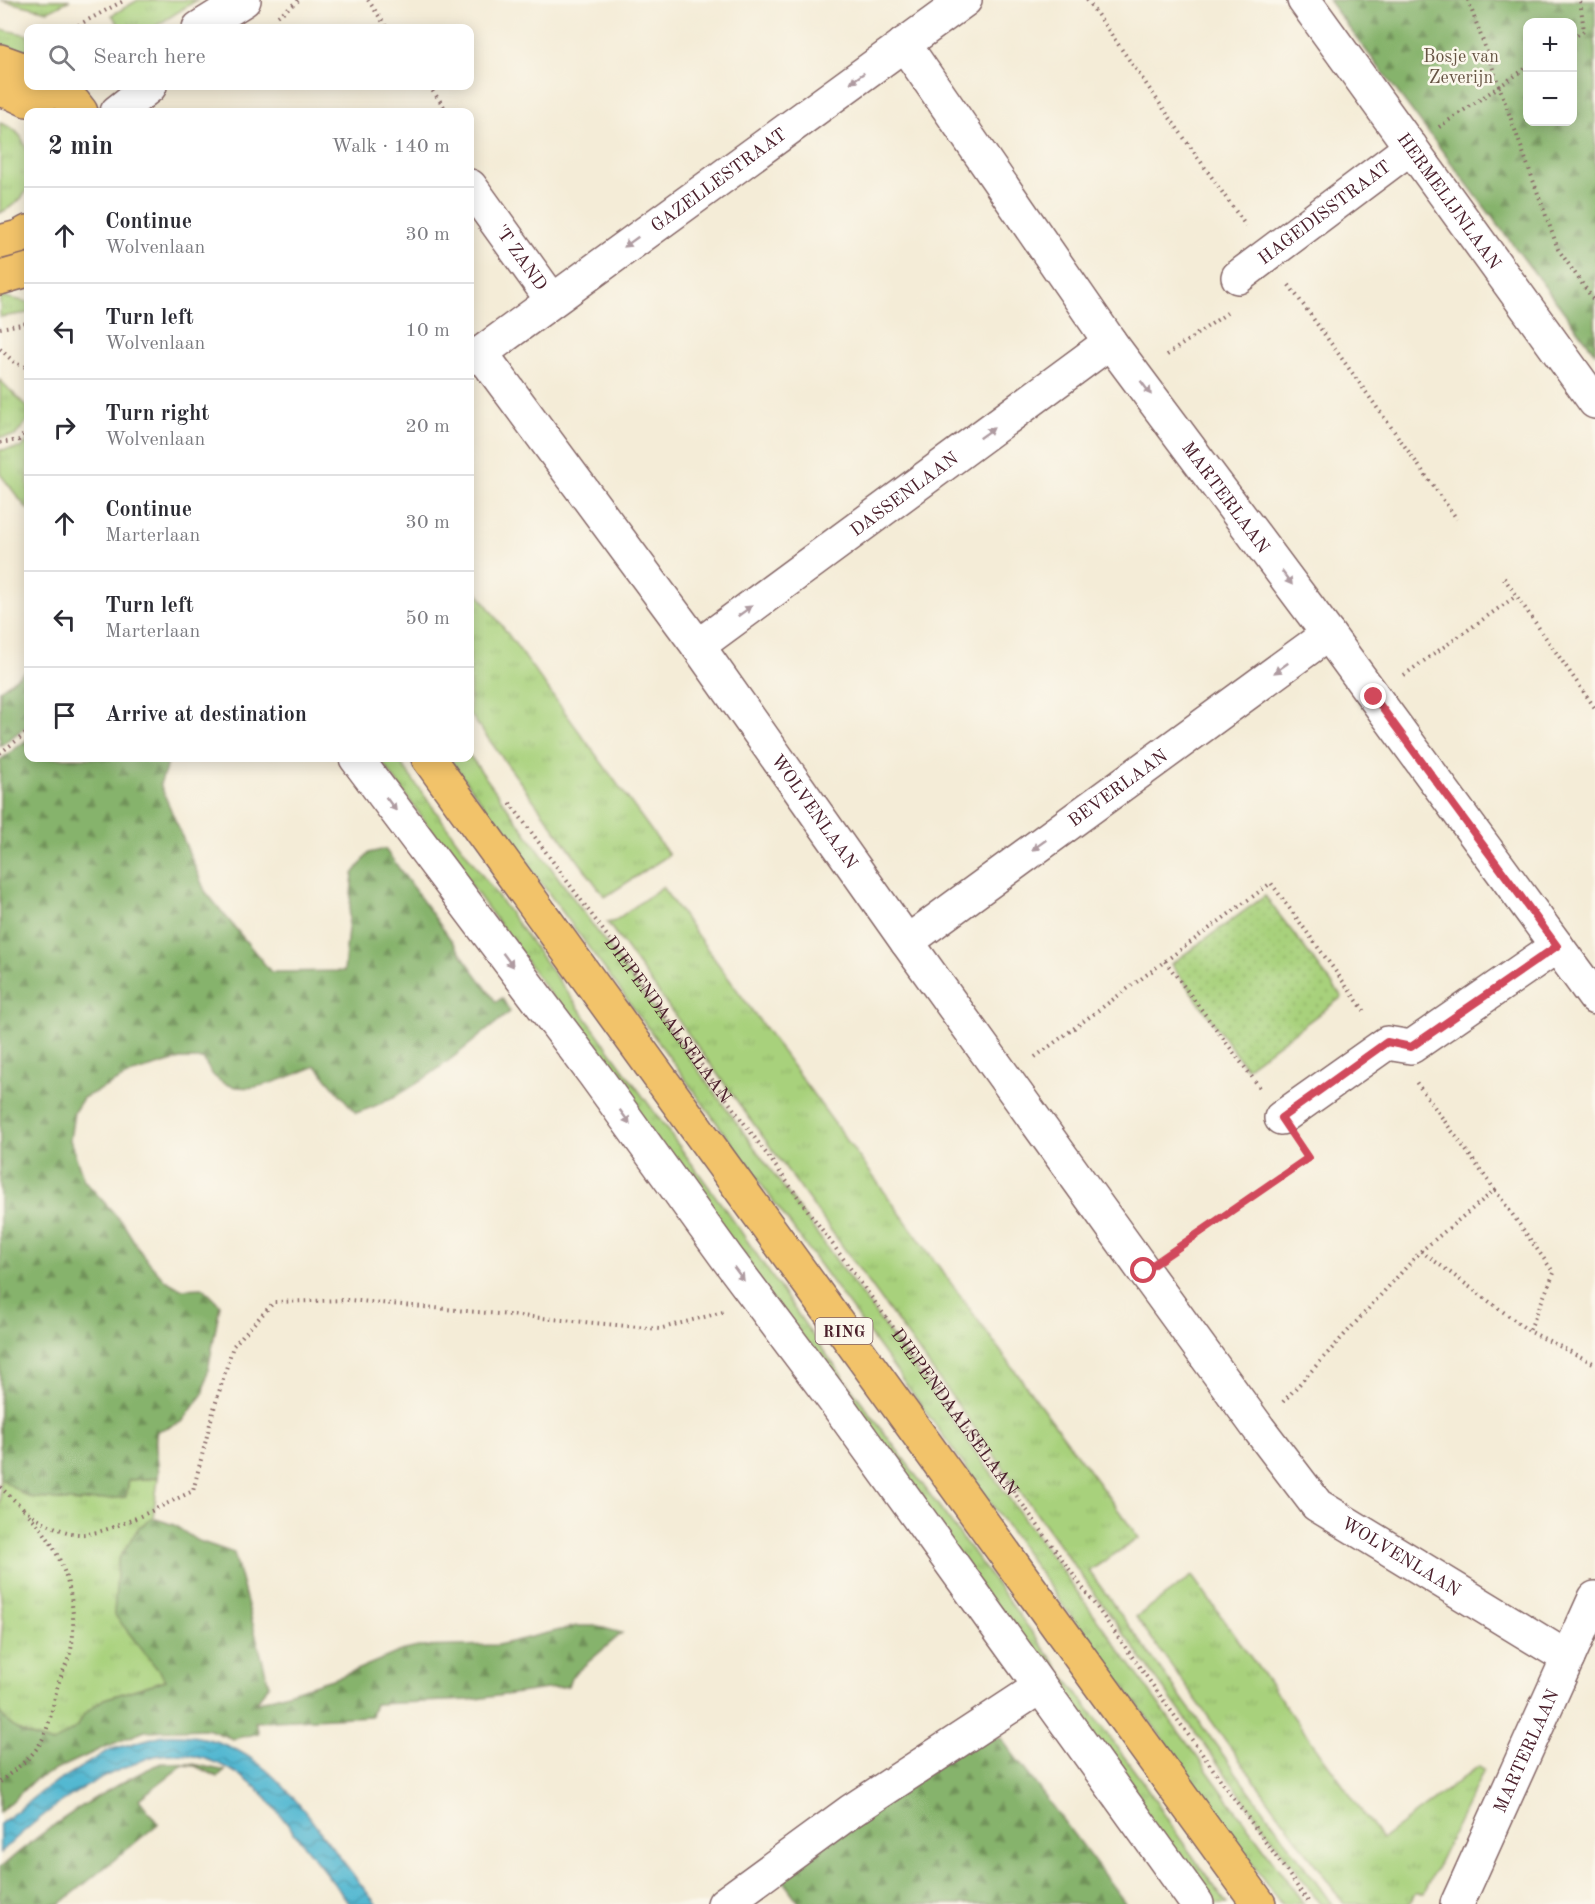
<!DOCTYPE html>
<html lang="en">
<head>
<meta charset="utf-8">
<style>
	body { margin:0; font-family:"Old Standard TT",serif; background:#f2f2f3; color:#2b2b33 }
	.controls { position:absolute; right:18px; top:18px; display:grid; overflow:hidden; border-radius:12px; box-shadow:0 3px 15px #0003 }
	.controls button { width:54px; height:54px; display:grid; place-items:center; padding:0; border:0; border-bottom:2px solid #e1e1e2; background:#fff; color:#2b2b33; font:30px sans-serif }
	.stop { position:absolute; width:18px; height:18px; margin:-14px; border:4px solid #d1495b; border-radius:50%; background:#fff }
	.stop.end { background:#d1495b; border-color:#fff; box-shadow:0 2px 6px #0008 }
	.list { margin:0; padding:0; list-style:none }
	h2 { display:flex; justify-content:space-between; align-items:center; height:78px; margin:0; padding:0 24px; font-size:26px }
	h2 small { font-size:20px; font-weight:400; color:#7c7c81 }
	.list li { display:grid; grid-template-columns:39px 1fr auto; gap:18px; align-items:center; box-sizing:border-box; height:96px; padding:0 24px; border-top:2px solid #e1e1e2 }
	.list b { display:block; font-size:22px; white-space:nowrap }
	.list p { margin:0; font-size:20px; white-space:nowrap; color:#7c7c81 }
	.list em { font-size:20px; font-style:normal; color:#7c7c81 }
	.icon { flex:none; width:33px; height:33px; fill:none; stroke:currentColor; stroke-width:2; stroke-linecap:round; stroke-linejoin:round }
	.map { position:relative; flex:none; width:1595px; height:1904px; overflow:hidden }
	.search { position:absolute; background:#fff; box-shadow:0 3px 15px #0003; left:24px; top:24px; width:450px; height:66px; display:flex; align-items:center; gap:15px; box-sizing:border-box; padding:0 21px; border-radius:12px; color:#7c7c81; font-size:22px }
	.panel { position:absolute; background:#fff; box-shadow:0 3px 15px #0003; left:24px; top:108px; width:450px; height:654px; border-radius:12px }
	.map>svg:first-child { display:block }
</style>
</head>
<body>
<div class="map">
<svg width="1595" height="1904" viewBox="0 0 1595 1904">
	<defs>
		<pattern id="grass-tufts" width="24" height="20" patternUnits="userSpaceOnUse" patternTransform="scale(1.5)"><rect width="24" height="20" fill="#a8d17c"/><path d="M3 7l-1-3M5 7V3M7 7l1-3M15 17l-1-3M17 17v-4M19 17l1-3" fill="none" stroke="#92b36b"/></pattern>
		<pattern id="forest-firs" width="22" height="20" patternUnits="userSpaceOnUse" patternTransform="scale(1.5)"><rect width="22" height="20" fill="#86b36c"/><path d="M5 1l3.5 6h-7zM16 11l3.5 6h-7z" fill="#709159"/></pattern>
		<pattern id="garden-dots" width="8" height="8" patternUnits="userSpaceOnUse" patternTransform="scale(1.5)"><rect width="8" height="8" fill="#a8d17c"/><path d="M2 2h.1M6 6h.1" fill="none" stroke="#92b36b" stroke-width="1.8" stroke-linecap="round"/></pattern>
		<pattern id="water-waves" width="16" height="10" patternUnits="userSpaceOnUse" patternTransform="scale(1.5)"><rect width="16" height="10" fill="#53b8d1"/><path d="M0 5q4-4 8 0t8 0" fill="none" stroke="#4795aa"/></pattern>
	</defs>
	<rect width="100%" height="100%" fill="#fbf7ec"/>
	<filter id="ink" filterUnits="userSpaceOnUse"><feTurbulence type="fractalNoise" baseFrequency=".0167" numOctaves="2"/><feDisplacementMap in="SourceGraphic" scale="12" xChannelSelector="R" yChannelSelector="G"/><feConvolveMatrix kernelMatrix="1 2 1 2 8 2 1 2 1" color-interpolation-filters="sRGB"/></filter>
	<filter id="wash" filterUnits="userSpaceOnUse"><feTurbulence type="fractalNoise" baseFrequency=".008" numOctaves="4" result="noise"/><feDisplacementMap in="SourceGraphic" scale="24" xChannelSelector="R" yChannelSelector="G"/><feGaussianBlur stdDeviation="1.35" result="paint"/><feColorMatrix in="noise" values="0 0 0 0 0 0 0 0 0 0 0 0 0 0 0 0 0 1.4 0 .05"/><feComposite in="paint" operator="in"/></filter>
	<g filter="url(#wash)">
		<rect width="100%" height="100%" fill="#f4ecd7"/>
		<!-- grass -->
		<g fill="url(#grass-tufts)" stroke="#797854" stroke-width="1.5">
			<path d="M 0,0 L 70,0 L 48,11 Z"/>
			<path d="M 138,0 L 197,0 L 153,28 L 121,28 L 112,15 Z"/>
			<path d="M 0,29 L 28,35 L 28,52 L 0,44 Z"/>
			<path d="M 0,123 C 26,131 28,149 28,173 C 28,179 29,186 26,192 C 20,202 10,208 0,213 Z"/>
			<path d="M 0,296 L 28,302 L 28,313 L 0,317 Z"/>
			<path d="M 0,380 L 28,408 L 28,420 L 15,436 L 0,437 Z"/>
			<path d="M 28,440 L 28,510 L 0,474 L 0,450 L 21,448 Z"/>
			<path d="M 470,582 L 669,855 L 605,897 L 470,714 Z"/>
			<path d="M 470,756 L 1304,1904 L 1281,1904 L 1154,1727 L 1066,1610 L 949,1444 L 659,1043 L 449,758 Z"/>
			<path d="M 379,758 L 397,758 L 735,1223 L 815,1339 L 1145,1785 L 1179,1837 L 1227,1904 L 1209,1904 Z"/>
			<path d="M 662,887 L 1007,1360 L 1139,1538 L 1089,1571 L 1332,1904 L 1320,1904 L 607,922 L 613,922 Z"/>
			<path d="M 0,1478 L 28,1497 L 78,1502 L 101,1499 L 129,1480 L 158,1478 L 153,1518 L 139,1527 L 166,1680 L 104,1699 L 84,1714 L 78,1726 L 53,1743 C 31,1736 11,1732 0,1711 L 0,1652 L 3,1619 L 0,1587 Z"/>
			<path d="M 1192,1576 L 1382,1839 L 1479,1766 L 1484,1770 L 1426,1889 L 1424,1893 L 1415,1893 L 1410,1904 L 1344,1904 L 1136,1617 Z"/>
		</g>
		<!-- forest -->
		<g fill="url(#forest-firs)" stroke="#68694c" stroke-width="1.5" fill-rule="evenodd">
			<path d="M 1328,0 L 1595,0 L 1595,353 ZM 1528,22 L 1572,22 L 1572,122 L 1528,122 Z"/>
			<path d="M 28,669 L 28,725 L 0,746 L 0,690 Z"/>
			<path d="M 28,739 L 28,758 L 170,758 L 160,784 L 205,891 L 271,972 L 344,971 L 353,874 L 369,853 L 385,849 L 496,1002 L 502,998 L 510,1012 C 463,1048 415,1095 356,1113 L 316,1066 C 287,1077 240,1103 213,1075 C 209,1070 206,1064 203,1059 L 180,1059 L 133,1073 L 83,1098 L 74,1112 L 70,1140 L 84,1180 L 122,1222 L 142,1254 L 165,1280 L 181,1289 L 203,1288 L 220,1305 L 204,1392 L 182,1422 L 157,1431 C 152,1448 161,1461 158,1478 L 129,1480 L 126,1497 L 78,1502 L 28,1497 L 0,1478 L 0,760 Z"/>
			<path d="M 153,1518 L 174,1525 L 196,1540 L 234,1553 L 269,1685 L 255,1703 L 342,1676 L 401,1651 L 418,1647 L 498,1645 L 577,1626 L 596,1626 L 622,1633 L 571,1677 L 568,1686 L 469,1700 L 375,1704 L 371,1716 L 255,1722 L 259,1733 L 233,1739 L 207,1729 L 145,1731 L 105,1747 L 34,1780 L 0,1813 L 0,1711 C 11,1732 31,1737 53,1743 L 78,1726 L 84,1714 L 104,1699 L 166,1680 L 114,1614 L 118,1560 L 139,1527 Z"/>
			<path d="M 1000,1737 L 1126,1904 L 800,1904 L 780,1877 L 965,1745 Z"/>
			<path d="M 161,1763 L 193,1764 L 225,1771 L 218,1777 L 195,1766 L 183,1765 L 139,1799 L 158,1824 L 60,1904 L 0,1904 L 0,1868 C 49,1825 102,1790 161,1763 Z"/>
		</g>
		<!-- garden -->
		<path fill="url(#garden-dots)" stroke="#797854" stroke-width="1.5" d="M 1265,896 L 1342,997 L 1246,1068 L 1171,964 Z"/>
		<!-- water -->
		<path fill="url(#water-waves)" stroke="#4e6c7e" stroke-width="1.5" d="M 163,1735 C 243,1731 282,1780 325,1838 C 342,1860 359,1882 376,1904 L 350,1904 L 267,1798 C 240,1770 200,1749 160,1755 C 150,1756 139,1762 129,1766 C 79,1785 39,1816 0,1853 L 0,1824 L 42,1791 L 109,1750 Z"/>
	</g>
	<g filter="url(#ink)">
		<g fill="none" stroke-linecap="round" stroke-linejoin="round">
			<!-- minor casing -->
			<g stroke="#866767" stroke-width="36">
				<g id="minor">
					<path id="s2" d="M 1304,0 L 1595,402"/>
					<path d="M 199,28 L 244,0"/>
					<path id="s3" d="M 904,44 L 1110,342 L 1328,634 L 1595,998"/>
					<path d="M 117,112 L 150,86"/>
					<path id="s4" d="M 470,186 L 552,300"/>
					<path id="s5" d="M 1238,277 L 1411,147"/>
					<path id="s6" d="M 481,353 L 698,646 L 907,942 L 1144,1271 L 1259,1429 L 1317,1505 L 1568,1658"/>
					<path id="s7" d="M 470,358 L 481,353 L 965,0"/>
					<path id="s8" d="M 698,646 L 1110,342"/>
					<path d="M 356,758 L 594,1074 L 727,1258 L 833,1399 L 1197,1904"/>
					<path id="s9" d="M 907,942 L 1328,634"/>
					<path d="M 1281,1118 L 1387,1043 L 1411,1047 L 1557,946"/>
					<path d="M 724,1904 L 851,1811 L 1040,1687"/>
					<path id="s10" d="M 1457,1904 L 1595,1598"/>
				</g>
			</g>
			<!-- major casing -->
			<g stroke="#866767" stroke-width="36">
				<g id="major">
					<path d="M 0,61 L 28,71"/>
					<path d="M 55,86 L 74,103 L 81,112"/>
					<path d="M 0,90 L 10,92 L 27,100 L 61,89"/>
					<path d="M 0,242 L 19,237 L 28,232"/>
					<path d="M 0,278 L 28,270"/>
					<path d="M 428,758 L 1259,1904"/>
				</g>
			</g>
			<!-- path -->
			<g stroke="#866767" stroke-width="4" stroke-dasharray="1.5 4.5" stroke-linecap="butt">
				<path d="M 368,0 L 387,28"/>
				<path d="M 1087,0 L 1246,226"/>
				<path d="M 1468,0 L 1558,249 L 1595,302"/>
				<path d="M 278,16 L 299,0"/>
				<path d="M 73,28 L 125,0"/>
				<path d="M 1572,38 L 1584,31 L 1580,0"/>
				<path d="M 429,86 L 448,112"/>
				<path d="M 1439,127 L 1528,67"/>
				<path d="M 1289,285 L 1457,519"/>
				<path d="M 28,323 L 28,345"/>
				<path d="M 0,328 L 28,323"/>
				<path d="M 0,349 L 15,363 L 28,368"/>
				<path d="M 1167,355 L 1227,313"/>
				<path d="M 0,443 L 19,440 L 28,430"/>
				<path d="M 1504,578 L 1595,708"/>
				<path d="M 1404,675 L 1516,596"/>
				<path d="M 0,753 L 28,732"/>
				<path id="s1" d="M 510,803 L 1013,1491 L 1310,1904"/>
				<path d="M 1165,961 L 1261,1089"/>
				<path d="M 1035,1057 L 1271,883 L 1366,1013"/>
				<path d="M 1495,1190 L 1554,1273 L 1529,1331"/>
				<path d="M 1175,1250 L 1308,1158 L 1301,1147"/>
				<path d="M 1421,1251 L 1529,1331 L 1595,1364"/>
				<path d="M 1283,1402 L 1421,1251 L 1495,1190 L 1416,1082"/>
				<path d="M 0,1487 L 24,1509"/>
				<path d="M 23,1509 C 40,1520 64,1536 86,1534 C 115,1531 165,1504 193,1491 L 213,1412 L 233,1346 L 274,1302 L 349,1300 L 659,1329 L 723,1312"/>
				<path d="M 0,1782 C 11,1772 25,1763 34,1752 C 49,1735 52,1708 57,1688 C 61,1673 70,1659 72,1644 C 78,1597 62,1548 29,1515"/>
			</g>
			<!-- minor -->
			<use href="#minor" stroke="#fff" stroke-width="33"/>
			<!-- major -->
			<use href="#major" stroke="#f2c36a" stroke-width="33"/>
		</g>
		<!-- one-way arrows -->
		<defs><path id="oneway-solid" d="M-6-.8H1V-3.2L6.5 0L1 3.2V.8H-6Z" transform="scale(1.5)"/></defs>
		<g fill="#ae9aa0">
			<use href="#oneway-solid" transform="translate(857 78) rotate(144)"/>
			<use href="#oneway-solid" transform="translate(631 242) rotate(144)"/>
			<use href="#oneway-solid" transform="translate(1146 388) rotate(53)"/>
			<use href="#oneway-solid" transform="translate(987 433) rotate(-36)"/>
			<use href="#oneway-solid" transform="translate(1287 578) rotate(53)"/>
			<use href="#oneway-solid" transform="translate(745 611) rotate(-36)"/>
			<use href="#oneway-solid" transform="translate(1281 668) rotate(144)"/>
			<use href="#oneway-solid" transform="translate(391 804) rotate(53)"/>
			<use href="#oneway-solid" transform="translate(1039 845) rotate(144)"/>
			<use href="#oneway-solid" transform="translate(508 960) rotate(53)"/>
			<use href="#oneway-solid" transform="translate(625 1117) rotate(54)"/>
			<use href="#oneway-solid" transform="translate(739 1274) rotate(53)"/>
		</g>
	</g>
	<g fill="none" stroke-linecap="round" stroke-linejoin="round" filter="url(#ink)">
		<!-- route -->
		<path stroke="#d1495b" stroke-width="8" d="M 1144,1271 L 1308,1158 L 1281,1118 L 1387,1042 L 1411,1047 L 1557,946 L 1374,697"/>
	</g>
	<g text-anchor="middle" stroke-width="5" stroke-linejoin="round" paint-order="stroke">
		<!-- shield labels -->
		<rect fill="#fbf7ec" stroke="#7f6065" stroke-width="1.5" x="815.5" y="1318" width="57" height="26" rx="4.5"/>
		<g font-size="16" font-weight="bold" fill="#4a1f2b">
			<text x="844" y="1337">RING</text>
		</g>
		<!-- park labels -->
		<g font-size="18" fill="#665443" stroke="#fbf7ec">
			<text x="1461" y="62">Bosje van<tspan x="1461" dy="21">Zeverijn</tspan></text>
		</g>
		<!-- street labels -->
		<g font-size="18" fill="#4a1f2b" stroke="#fbf7ec">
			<text dy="6" stroke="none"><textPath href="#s7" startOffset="306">GAZELLESTRAAT</textPath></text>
			<text dy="6" stroke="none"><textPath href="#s2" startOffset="248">HERMELIJNLAAN</textPath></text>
			<text dy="6" stroke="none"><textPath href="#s5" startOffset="108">HAGEDISSTRAAT</textPath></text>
			<text dy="6" stroke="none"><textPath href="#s4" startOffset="88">'T ZAND</textPath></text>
			<text dy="6" stroke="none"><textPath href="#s8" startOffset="256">DASSENLAAN</textPath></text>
			<text dy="6" stroke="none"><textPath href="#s3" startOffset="556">MARTERLAAN</textPath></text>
			<text dy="6" stroke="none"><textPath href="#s9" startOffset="261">BEVERLAAN</textPath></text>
			<text dy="6" stroke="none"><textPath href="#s6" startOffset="567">WOLVENLAAN</textPath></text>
			<text dy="6" stroke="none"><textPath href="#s1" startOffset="268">DIEPENDAALSELAAN</textPath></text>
			<text dy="6" stroke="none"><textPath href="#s1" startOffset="754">DIEPENDAALSELAAN</textPath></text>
			<text dy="6" stroke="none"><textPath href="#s6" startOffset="1522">WOLVENLAAN</textPath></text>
			<text dy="6" stroke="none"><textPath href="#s10" startOffset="168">MARTERLAAN</textPath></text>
		</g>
	</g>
</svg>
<div class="controls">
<button>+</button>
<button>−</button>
</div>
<div class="stop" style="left:1144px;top:1271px"></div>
<div class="stop end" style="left:1374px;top:697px"></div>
<div class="search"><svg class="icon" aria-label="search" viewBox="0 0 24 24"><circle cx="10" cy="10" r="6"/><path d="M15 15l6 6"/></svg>Search here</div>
<section class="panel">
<h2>2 min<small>Walk · 140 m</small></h2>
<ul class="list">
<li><svg class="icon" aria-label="ahead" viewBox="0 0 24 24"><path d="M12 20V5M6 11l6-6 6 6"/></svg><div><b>Continue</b><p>Wolvenlaan</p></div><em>30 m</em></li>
<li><svg class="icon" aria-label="left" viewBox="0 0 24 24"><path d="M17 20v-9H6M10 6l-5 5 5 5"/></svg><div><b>Turn left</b><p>Wolvenlaan</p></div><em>10 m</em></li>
<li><svg class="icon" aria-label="right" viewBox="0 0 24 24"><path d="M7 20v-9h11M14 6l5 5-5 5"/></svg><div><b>Turn right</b><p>Wolvenlaan</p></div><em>20 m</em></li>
<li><svg class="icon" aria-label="ahead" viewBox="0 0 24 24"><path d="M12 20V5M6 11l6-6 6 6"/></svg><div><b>Continue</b><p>Marterlaan</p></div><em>30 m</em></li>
<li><svg class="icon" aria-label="left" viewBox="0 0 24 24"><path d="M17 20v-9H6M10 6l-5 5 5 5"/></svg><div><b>Turn left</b><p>Marterlaan</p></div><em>50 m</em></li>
<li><svg class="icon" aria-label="arrive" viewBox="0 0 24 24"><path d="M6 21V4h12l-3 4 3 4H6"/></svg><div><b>Arrive at destination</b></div></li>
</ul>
</section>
</div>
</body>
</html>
